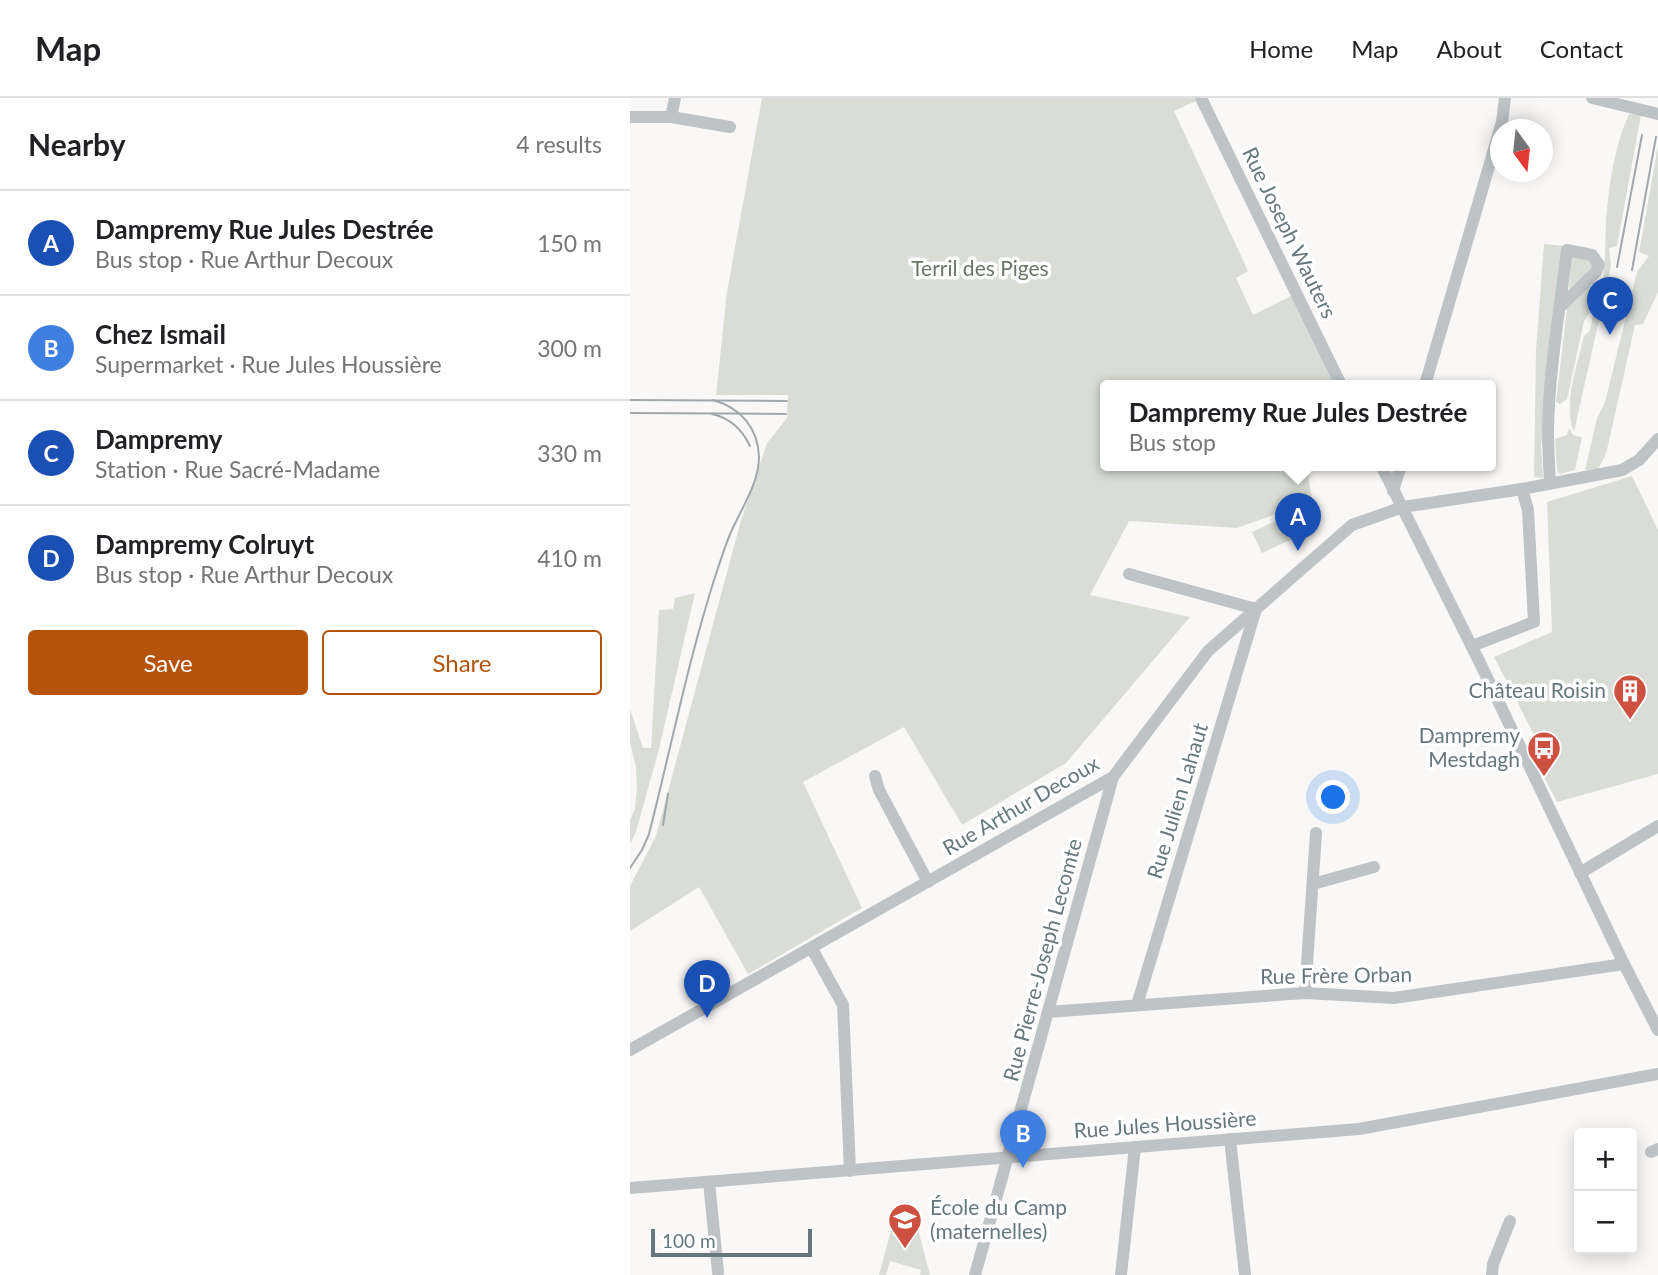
<!DOCTYPE html>
<html lang="en">
<head>
<meta charset="utf-8">
<style>
	body { margin:0; font-family:Lato,sans-serif; background:#f2f2f2; color:#202124 }
	.controls { position:absolute; right:21px; bottom:21px; display:grid; overflow:hidden; border-radius:7px; box-shadow:0 4px 18px #0003 }
	.controls button { width:63px; height:63px; display:grid; place-items:center; padding:0; border:0; border-bottom:2px solid #e0e0e0; background:#fff; color:#202124; font:35px sans-serif }
	.compass { position:absolute; left:860px; top:21px; width:63px; height:63px; border-radius:50%; background:#fff; box-shadow:0 4px 18px #0003; rotate:165deg }
	.scale { position:absolute; left:21px; bottom:18px; width:161px; box-sizing:border-box; padding-left:7px; border:4px solid #66777e; border-top:0; font-size:19px; line-height:24px; white-space:nowrap; color:#66777e; -webkit-text-stroke:5px #fff; paint-order:stroke }
	.you { position:absolute; left:704px; top:700px; width:24px; height:24px; margin:-18px; border:5px solid #fff; border-radius:50%; background:#1a73e8; box-shadow:0 0 0 10px #1a73e833 }
	.badge { display:grid; place-items:center; width:46px; height:46px; border-radius:50%; background:#b45309; color:#fff; font-size:23px; font-weight:700 }
	.pin { position:absolute; translate:-50% -58px; filter:drop-shadow(0 2px 4px #0008) }
	.pin::after { content:''; position:absolute; top:37px; width:24px; height:21px; background:inherit; clip-path:polygon(0 0,100% 0,50% 100%) }
	.popup { position:absolute; left:470px; top:282px; width:396px; height:91px; box-sizing:border-box; display:grid; place-content:center; border-radius:7px; background:#fff; filter:drop-shadow(0 2px 5px #0005); font-size:23px; white-space:nowrap; color:#757577 }
	.popup b { font-size:26px; color:#202124 }
	.popup::after { content:''; position:absolute; left:50%; top:100%; margin-left:-14px; border:14px solid transparent; border-top-color:#fff }
	.list { margin:0; padding:0; list-style:none }
	h2 { display:flex; justify-content:space-between; align-items:center; height:91px; margin:0; padding:0 28px; font-size:30px }
	h2 small { font-size:23px; font-weight:400; color:#757577 }
	.list li { display:grid; grid-template-columns:46px 1fr auto; gap:21px; align-items:center; box-sizing:border-box; height:105px; padding:0 28px; border-top:2px solid #e0e0e0 }
	.list b { display:block; font-size:26px; white-space:nowrap }
	.list p { margin:0; font-size:23px; white-space:nowrap; color:#757577 }
	.list em { font-size:23px; font-style:normal; color:#757577 }
	.actions { display:flex; gap:14px; padding:21px 28px }
	.actions a { flex:1; padding:16px 0; border:2px solid #b45309; border-radius:7px; text-align:center; font-size:24px; color:#b45309 }
	.actions .main { background:#b45309; color:#fff }
	.map { position:relative; flex:none; width:1028px; height:1177px; overflow:hidden }
	header { display:flex; align-items:center; gap:42px; box-sizing:border-box; height:98px; padding:0 35px; background:#fff; border-bottom:2px solid #e0e0e0 }
	header strong { font-size:33px }
	nav { display:flex; gap:38px; margin-inline-start:auto; font-size:24px }
	main { display:flex }
	aside { flex:1; background:#fff }
	.map>svg:first-child { display:block }
</style>
</head>
<body>
<header>
<strong>Map</strong>
<nav><a>Home</a><a>Map</a><a>About</a><a>Contact</a></nav>
</header>
<main>
<aside>
<h2>Nearby<small>4 results</small></h2>
<ul class="list">
<li><span class="badge" style="background:#1a4fb4">A</span><div><b>Dampremy Rue Jules Destrée</b><p>Bus stop · Rue Arthur Decoux</p></div><em>150 m</em></li>
<li><span class="badge" style="background:#3f7fe0">B</span><div><b>Chez Ismail</b><p>Supermarket · Rue Jules Houssière</p></div><em>300 m</em></li>
<li><span class="badge" style="background:#1a4fb4">C</span><div><b>Dampremy</b><p>Station · Rue Sacré-Madame</p></div><em>330 m</em></li>
<li><span class="badge" style="background:#1a4fb4">D</span><div><b>Dampremy Colruyt</b><p>Bus stop · Rue Arthur Decoux</p></div><em>410 m</em></li>
</ul>
<div class="actions"><a class="main">Save</a><a>Share</a></div>
</aside>
<div class="map">
<svg width="1028" height="1177" viewBox="0 0 1028 1177">
	<rect width="100%" height="100%" fill="#f9f8f7"/>
	<!-- green -->
	<g fill="#d9ddd6">
		<path d="M 132,0 L 564,0 L 566,3 L 544,13 L 618,173 L 606,180 L 623,217 L 661,198 L 709,287 L 476,287 L 476,367 L 677,367 L 682,403 L 607,430 L 499,423 L 460,497 L 560,519 L 436,665 L 332,727 L 274,629 L 173,684 L 232,810 L 118,876 L 69,789 L 0,833 L 0,788 L 26,738 L 110,426 L 137,345 L 157,320 L 158,297 L 86,297 L 97,194 Z"/>
		<path d="M 999,16 L 1011,17 L 987,148 L 979,150 L 981,168 L 944,334 C 932,307 948,266 954,238 L 960,232 L 969,187 L 972,187 C 976,165 975,144 976,122 C 979,85 984,50 999,16 Z"/>
		<path d="M 1028,48 L 1028,194 L 1013,226 L 1005,227 L 976,356 L 968,371 L 955,372 L 967,320 L 975,304 L 1007,174 L 1019,158 L 1009,154 Z"/>
		<path d="M 914,146 L 944,149 L 914,324 L 911,348 L 913,380 L 904,379 L 906,252 Z"/>
		<path d="M 948,157 L 966,166 L 938,199 L 942,160 Z"/>
		<path d="M 963,183 L 966,186 L 959,216 L 954,223 L 937,301 L 930,306 L 926,304 L 937,210 Z"/>
		<path d="M 939,330 L 943,337 L 952,339 L 945,372 L 930,376 L 927,373 L 925,341 L 937,337 Z"/>
		<path d="M 1002,378 L 1028,432 L 1028,676 L 927,704 L 905,662 L 915,658 L 864,559 L 922,534 L 917,404 Z"/>
		<path d="M 661,416 L 671,437 L 632,455 L 622,434 Z"/>
		<path d="M 65,495 L 29,651 L 6,734 L 0,746 L 0,722 L 5,711 L 7,690 L 6,669 L 0,644 L 0,611 L 13,650 L 21,650 L 29,512 L 43,511 L 45,500 Z"/>
		<path d="M 286,1124 L 300,1177 L 290,1177 L 291,1172 L 260,1163 L 256,1177 L 249,1177 L 261,1132 Z"/>
	</g>
	<g fill="none" stroke-linecap="round" stroke-linejoin="round">
		<!-- minor -->
		<g stroke="#bec3c6" stroke-width="12">
			<path d="M 571,0 L 711,287"/>
			<path d="M 962,0 L 1028,16"/>
			<path d="M 0,19 L 41,19 L 45,0"/>
			<path d="M 41,19 L 100,29"/>
			<path d="M 795,287 L 872,24 L 875,0"/>
			<path d="M 751,367 L 850,565 L 994,866 L 1028,932"/>
			<path d="M 920,385 C 919,367 918,349 918,331 C 919,273 930,210 937,152 L 962,157 L 969,167 L 966,174 L 930,209"/>
			<path d="M 763,393 L 771,367"/>
			<path d="M 499,476 L 626,511 L 507,907"/>
			<path d="M 842,548 L 904,524 L 898,412 L 892,391"/>
			<path d="M 245,678 L 249,692 L 298,784"/>
			<path d="M 950,775 L 1028,728"/>
			<path d="M 683,786 L 744,769"/>
			<path d="M 182,851 L 213,907 L 220,1073"/>
			<path d="M 675,895 L 686,735"/>
			<path d="M 418,914 L 675,895 L 764,900 L 994,866"/>
			<path d="M 0,952 L 483,679 L 578,553 L 722,427 L 773,409 L 892,391 L 992,372 L 1009,362 L 1028,341"/>
			<path d="M 600,1041 L 615,1177"/>
			<path d="M 1021,1054 L 1028,1051"/>
			<path d="M 79,1084 L 88,1174"/>
			<path d="M 0,1090 L 729,1031 L 1028,976"/>
			<path d="M 345,1177 L 483,679"/>
			<path d="M 491,1177 L 505,1049"/>
			<path d="M 862,1177 L 863,1166 L 880,1123"/>
		</g>
		<!-- tram -->
		<g stroke="#a1a8ac" stroke-width="2">
			<path d="M 987,169 L 1012,37"/>
			<path d="M 1002,172 L 1026,39"/>
			<path d="M 0,302 L 157,303"/>
			<path d="M 0,315 L 156,316"/>
			<path d="M 82,316 C 100,320 112,331 120,348"/>
			<path d="M 33,727 L 38,696"/>
			<path d="M 0,770 L 12,752 L 19,736 C 41,650 58,563 85,479 C 90,464 95,448 101,434 C 111,411 129,385 129,359 C 128,330 111,310 83,302"/>
		</g>
	</g>
	<!-- icons -->
	<defs>
		<g id="building-pin" transform="scale(1.75)"><path d="M0 17L-7.5 6A9.5 9.5 0 1 1 7.5 6Z" fill="#ce5041" stroke="#fff"/><path d="M-4-6H4V6H1V3H-1V6H-4ZM-2.5-4.3h1.7v1.8h-1.7ZM.8-4.3h1.7v1.8H.8ZM-2.5-1h1.7V.8h-1.7ZM.8-1h1.7V.8H.8Z" fill="#fff"/></g>
		<g id="bus-pin" transform="scale(1.75)"><path d="M0 17L-7.5 6A9.5 9.5 0 1 1 7.5 6Z" fill="#ce5041" stroke="#fff"/><path d="M-5-6H5V4H4V6H2V4H-2V6H-4V4H-5ZM-3.5-4V0h7V-4ZM-3.5 1.2v1.5H-2V1.2ZM2 1.2v1.5H3.5V1.2Z" fill="#fff"/></g>
		<g id="school-pin" transform="scale(1.75)"><path d="M0 17L-7.5 6A9.5 9.5 0 1 1 7.5 6Z" fill="#ce5041" stroke="#fff"/><path d="M0-5L7-2L0 1L-7-2ZM-4 1L0 2.5L4 1V4Q0 6-4 4Z" fill="#fff"/></g>
	</defs>
	<g fill-rule="evenodd">
		<use href="#building-pin" x="1000" y="593"/>
		<use href="#bus-pin" x="914" y="650"/>
		<use href="#school-pin" x="275" y="1122"/>
	</g>
	<g text-anchor="middle" stroke-width="7" stroke-linejoin="round" paint-order="stroke">
		<!-- street labels -->
		<g font-size="21" fill="#66777e" stroke="#fff">
			<text transform="translate(659 135) rotate(64)" y="7">Rue Joseph Wauters</text>
			<text transform="translate(548 703) rotate(-73)" y="7">Rue Julien Lahaut</text>
			<text transform="translate(391 708) rotate(-30)" y="7">Rue Arthur Decoux</text>
			<text transform="translate(413 862) rotate(-75)" y="7">Rue Pierre-Joseph Lecomte</text>
			<text transform="translate(706 878) rotate(-1)" y="7">Rue Frère Orban</text>
			<text transform="translate(535 1027) rotate(-4)" y="7">Rue Jules Houssière</text>
		</g>
		<!-- park labels -->
		<g font-size="21" fill="#6a7765" stroke="#fff">
			<text x="350" y="178">Terril des Piges</text>
		</g>
		<!-- poi labels -->
		<g font-size="21" fill="#66777e" stroke="#fff" text-anchor="end">
			<text x="976" y="600">Château Roisin</text>
			<text x="890" y="645">Dampremy<tspan x="890" dy="24">Mestdagh</tspan></text>
			<text x="300" y="1117" text-anchor="start">École du Camp<tspan x="300" dy="24">(maternelles)</tspan></text>
		</g>
	</g>
</svg>
<div class="controls">
<button>+</button>
<button>−</button>
</div>
<svg class="compass" viewBox="-18 -18 36 36"><path d="M0-13l5 13h-10z" fill="#e53935"/><path d="M0 13l5-13h-10z" fill="#757577"/></svg>
<div class="scale">100 m</div>
<div class="you"></div>
<div class="pin badge" style="left:668px;top:453px;background:#1a4fb4">A</div>
<div class="popup"><b>Dampremy Rue Jules Destrée</b>Bus stop</div>
<div class="pin badge" style="left:393px;top:1070px;background:#3f7fe0">B</div>
<div class="pin badge" style="left:980px;top:237px;background:#1a4fb4">C</div>
<div class="pin badge" style="left:77px;top:920px;background:#1a4fb4">D</div>
</div>
</main>
</body>
</html>
